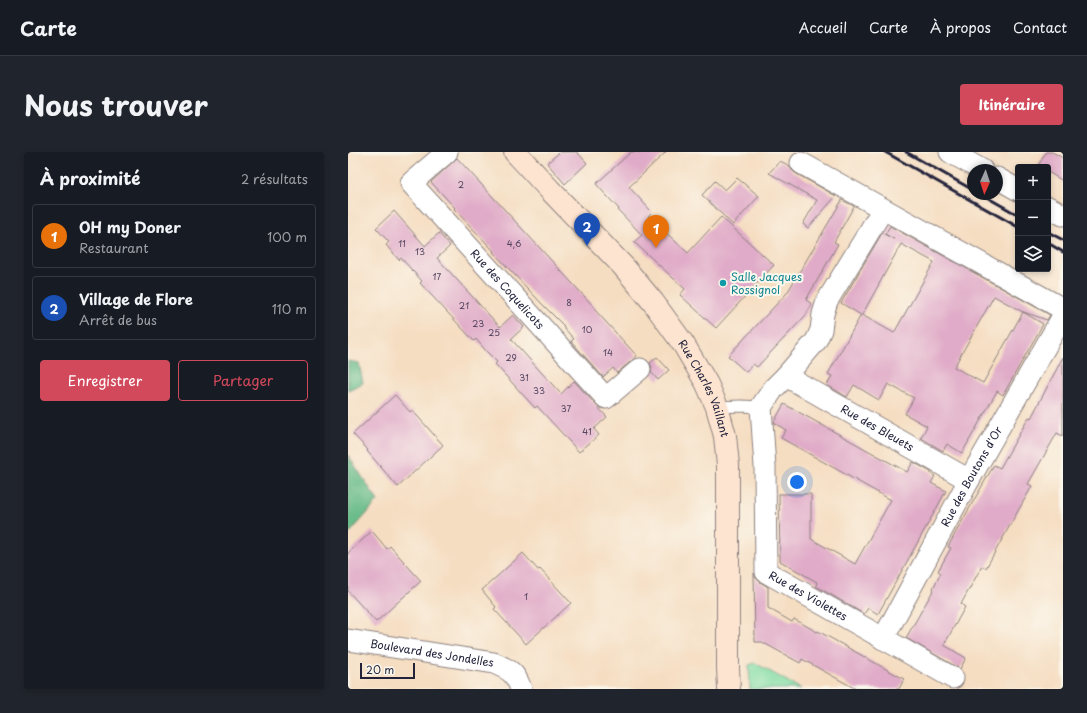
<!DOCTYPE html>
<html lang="fr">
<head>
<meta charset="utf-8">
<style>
	body { margin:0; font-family:"Playpen Sans",sans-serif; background:#20242c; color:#f1f3f6 }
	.controls { position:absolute; right:12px; top:12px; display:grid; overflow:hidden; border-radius:4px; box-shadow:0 2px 6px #0003 }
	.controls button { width:36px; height:36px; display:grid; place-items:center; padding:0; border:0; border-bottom:1px solid #363941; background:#171b24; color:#f1f3f6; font:20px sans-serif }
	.compass { position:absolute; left:619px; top:12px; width:36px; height:36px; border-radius:50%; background:#171b24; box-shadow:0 2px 6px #0003; rotate:183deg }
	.scale { position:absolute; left:12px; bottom:10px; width:55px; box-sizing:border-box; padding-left:4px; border:2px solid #22223b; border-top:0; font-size:11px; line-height:14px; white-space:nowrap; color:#22223b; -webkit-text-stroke:3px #fbf7ec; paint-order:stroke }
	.you { position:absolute; left:449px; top:330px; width:14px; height:14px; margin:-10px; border:3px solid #fff; border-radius:50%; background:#1a73e8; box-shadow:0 0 0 6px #1a73e833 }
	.badge { display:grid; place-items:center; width:26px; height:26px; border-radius:50%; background:#d1495b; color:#fff; font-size:13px; font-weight:700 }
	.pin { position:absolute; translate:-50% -33px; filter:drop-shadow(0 1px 2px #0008) }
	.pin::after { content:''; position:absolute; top:21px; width:14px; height:12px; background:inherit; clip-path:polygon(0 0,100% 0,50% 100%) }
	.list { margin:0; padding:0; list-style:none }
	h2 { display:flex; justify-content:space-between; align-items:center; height:52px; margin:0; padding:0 16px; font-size:17px }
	h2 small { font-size:13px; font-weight:400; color:#9ea1a6 }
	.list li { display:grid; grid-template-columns:26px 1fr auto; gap:12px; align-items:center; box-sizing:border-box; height:64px; margin:0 8px 8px; padding:0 8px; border:1px solid #363941; border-radius:4px }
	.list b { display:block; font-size:15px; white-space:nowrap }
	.list p { margin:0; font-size:13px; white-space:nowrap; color:#9ea1a6 }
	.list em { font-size:13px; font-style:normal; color:#9ea1a6 }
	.actions { display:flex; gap:8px; padding:12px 16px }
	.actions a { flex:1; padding:9px 0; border:1px solid #d1495b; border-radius:4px; text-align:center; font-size:14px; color:#d1495b }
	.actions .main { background:#d1495b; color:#fff }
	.icon { flex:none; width:22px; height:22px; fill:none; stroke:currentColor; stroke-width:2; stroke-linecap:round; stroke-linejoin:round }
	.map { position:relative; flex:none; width:715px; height:537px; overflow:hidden; border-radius:4px }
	header { display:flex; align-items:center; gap:24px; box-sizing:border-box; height:56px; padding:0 20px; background:#171b24; border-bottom:1px solid #363941 }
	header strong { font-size:19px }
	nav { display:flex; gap:22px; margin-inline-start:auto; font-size:14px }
	.intro { display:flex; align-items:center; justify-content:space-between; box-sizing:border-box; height:96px; padding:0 24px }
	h1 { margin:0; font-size:28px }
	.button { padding:10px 18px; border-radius:4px; background:#d1495b; color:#fff; font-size:14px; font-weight:700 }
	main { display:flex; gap:24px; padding:0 24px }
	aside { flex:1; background:#171b24; border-radius:4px; box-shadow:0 2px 6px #0003 }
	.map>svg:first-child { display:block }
</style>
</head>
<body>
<header>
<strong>Carte</strong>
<nav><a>Accueil</a><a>Carte</a><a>À propos</a><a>Contact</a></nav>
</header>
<div class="intro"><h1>Nous trouver</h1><a class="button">Itinéraire</a></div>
<main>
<aside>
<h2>À proximité<small>2 résultats</small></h2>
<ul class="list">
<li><span class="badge" style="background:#e8710a">1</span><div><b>OH my Doner</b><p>Restaurant</p></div><em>100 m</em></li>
<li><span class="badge" style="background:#1a4fb4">2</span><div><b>Village de Flore</b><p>Arrêt de bus</p></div><em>110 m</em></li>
</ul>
<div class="actions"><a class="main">Enregistrer</a><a>Partager</a></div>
</aside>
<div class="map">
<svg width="715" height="537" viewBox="0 0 715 537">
	<rect width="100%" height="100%" fill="#fbf7ec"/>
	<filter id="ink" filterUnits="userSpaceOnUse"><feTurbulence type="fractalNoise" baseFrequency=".025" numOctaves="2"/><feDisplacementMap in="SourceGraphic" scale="8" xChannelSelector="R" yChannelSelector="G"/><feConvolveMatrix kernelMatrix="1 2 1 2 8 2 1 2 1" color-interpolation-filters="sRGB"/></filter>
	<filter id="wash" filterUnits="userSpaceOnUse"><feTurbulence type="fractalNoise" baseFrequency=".012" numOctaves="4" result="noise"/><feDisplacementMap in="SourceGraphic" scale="16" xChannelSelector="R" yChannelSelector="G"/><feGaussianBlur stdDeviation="0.9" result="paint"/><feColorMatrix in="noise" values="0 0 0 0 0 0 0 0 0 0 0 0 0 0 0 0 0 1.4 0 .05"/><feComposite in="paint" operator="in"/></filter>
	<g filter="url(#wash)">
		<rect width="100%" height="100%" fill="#f5ddc1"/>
		<!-- green -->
		<path fill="#83dda4" stroke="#528070" d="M 407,511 L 453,537 L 402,537 L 401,513 Z"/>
		<!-- forest -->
		<g fill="#6abc8a" stroke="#466f62">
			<path d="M 0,209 L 11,211 L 15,231 L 0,238 Z"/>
			<path d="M 0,303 L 30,349 L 0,383 Z"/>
		</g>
		<g id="blocks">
			<!-- building -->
			<g fill="#e0abc8" fill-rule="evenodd">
				<path d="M 212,0 L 229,0 L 239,11 L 217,32 L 199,11 Z"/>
				<path d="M 283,0 L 318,0 L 281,35 L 304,60 L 300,64 L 340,101 L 373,65 L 426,113 L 368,176 L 332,143 L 337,137 L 286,90 L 294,83 L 270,58 L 271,57 L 248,32 Z"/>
				<path d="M 698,0 L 704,0 L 715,6 L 715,29 L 700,20 L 700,15 L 692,15 L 690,14 Z"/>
				<path d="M 109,6 L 248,157 L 247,158 L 289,204 L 269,221 L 265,216 L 255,225 L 223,189 L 226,187 L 215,175 L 216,174 L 197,155 L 145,100 L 146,99 L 106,57 L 107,56 L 83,30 Z"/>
				<path d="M 432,9 L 442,14 L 443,17 L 447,21 L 488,44 L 460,76 L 455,72 L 469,48 L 421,21 Z"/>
				<path d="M 389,26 L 411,44 L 385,73 L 354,43 L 367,29 L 377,38 Z"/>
				<path d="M 494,48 L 506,54 L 486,90 L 490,92 L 458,148 L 464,152 L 458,163 L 409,215 L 405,212 L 398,220 L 380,204 L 439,141 Z"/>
				<path d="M 46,59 L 77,94 L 91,81 L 102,94 L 89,106 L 152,175 L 165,163 L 176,175 L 163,187 L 213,242 L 226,229 L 259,265 L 246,277 L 251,283 L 231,300 L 189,254 L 187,256 L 147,212 L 149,210 L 138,199 L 128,187 L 126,189 L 72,131 L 74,129 L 53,106 L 51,108 L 38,93 L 41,90 L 28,76 Z"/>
				<path d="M 542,74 L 702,163 L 699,168 L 673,159 L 646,144 L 606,215 L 635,231 L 675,160 L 695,172 L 655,243 L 649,239 L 614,301 L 599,292 L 595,299 L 573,286 L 579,274 L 557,262 L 566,246 L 540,232 L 531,248 L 506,233 L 499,245 L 479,233 L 484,224 L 480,222 L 513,163 L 493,151 L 534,81 L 546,87 L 537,82 ZM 553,92 L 586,110 L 546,181 L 514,163 Z"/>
				<path d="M 309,205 L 321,218 L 310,228 L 303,220 L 304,215 L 302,211 Z"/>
				<path d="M 715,205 L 715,284 L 709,281 L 680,332 L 684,334 L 638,416 L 634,414 L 613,452 L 617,455 L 596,493 L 618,506 L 612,517 L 558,486 L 586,437 L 585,436 L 593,421 L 590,419 L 603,396 L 600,395 L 609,378 L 646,313 L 652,316 L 681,265 L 683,266 Z"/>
				<path d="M 47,243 L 62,260 L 64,258 L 95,293 L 50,335 L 19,299 L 20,298 L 5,282 Z"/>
				<path d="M 436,252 L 559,320 L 565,310 L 583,320 L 583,322 L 587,324 L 583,331 L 598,339 L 530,462 L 520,456 L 516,462 L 468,434 L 469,430 L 432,409 L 431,342 L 463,342 L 463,387 L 507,412 L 543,348 L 433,286 L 438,278 L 426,271 L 426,270 Z"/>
				<path d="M 24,379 L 39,397 L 42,394 L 73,429 L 28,470 L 0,439 L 0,401 Z"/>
				<path d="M 175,401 L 190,418 L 192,417 L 223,451 L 178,492 L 146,457 L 148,455 L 134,438 Z"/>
				<path d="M 406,421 L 408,426 L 412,430 L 420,435 L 420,456 L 444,470 L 446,467 L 469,480 L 470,479 L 556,527 L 551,537 L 508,537 L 454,507 L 452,511 L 414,490 L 407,490 Z"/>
			</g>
		</g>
	</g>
	<g filter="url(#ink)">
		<use href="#blocks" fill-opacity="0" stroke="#8c807e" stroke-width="1"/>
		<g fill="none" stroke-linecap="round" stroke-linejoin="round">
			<!-- service casing -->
			<g stroke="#8c807e" stroke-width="13">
				<path id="service" d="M 369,255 L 393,254 L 413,255"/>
			</g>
			<!-- minor casing -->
			<g stroke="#8c807e" stroke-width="23">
				<g id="minor">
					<path id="s1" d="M 99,0 L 63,31 L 258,246 L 292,217"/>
					<path d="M 602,0 L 634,18"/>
					<path d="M 453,11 L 715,157"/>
					<path d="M 649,26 L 670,38"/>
					<path d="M 700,55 L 715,63"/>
					<path id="s2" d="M 535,57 L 479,149 L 475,162 L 473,178 L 468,189 L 438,224 L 426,236 L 413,255 L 417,315 L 418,420 L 605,526"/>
					<path id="s3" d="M 438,224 L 621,328"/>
					<path id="s4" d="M 535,487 L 621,328 L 715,164"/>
					<path id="s5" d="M 0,488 L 146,511 C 162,518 167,520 173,537"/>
				</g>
			</g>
			<!-- secondary casing -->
			<g stroke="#8c807e" stroke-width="24">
				<g id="secondary">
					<path id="s6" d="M 167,0 L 201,37 L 275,114 L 305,150 L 336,193 L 359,232 L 369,255 L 377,284 L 380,313 L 380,516 L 381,537"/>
				</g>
			</g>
			<!-- service -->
			<use href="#service" stroke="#fff" stroke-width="11"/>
			<!-- minor -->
			<use href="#minor" stroke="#fff" stroke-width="21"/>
			<!-- secondary -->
			<use href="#secondary" stroke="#fde4d0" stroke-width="22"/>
			<!-- rail -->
			<g stroke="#22223b" stroke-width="3">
				<path d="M 537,0 L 670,75"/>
				<path d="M 558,0 L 625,38"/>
				<path d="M 633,42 L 670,63"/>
				<path d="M 700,80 L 715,88"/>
				<path d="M 700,91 L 715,100"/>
			</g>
		</g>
	</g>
	<!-- markers -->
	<circle fill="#0f9aa8" stroke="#fbf7ec" stroke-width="1.5" cx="375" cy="131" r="4"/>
	<g text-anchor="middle" stroke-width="4" stroke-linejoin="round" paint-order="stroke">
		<!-- number labels -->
		<g font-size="9" fill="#52445e">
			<text x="113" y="36">2</text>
			<text x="54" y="95">11</text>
			<text x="166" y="95">4,6</text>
			<text x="72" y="103">13</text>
			<text x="89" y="128">17</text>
			<text x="221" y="154">8</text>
			<text x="116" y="157">21</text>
			<text x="130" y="175">23</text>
			<text x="239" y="181">10</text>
			<text x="146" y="184">25</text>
			<text x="260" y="204">14</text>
			<text x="163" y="209">29</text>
			<text x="176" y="229">31</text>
			<text x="191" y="242">33</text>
			<text x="218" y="260">37</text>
			<text x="239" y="283">41</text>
			<text x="178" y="448">1</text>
		</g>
		<!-- culture labels -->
		<g font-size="11" fill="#0d838f" stroke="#fbf7ec" text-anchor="start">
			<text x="383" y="129">Salle Jacques<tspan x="383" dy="13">Rossignol</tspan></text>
		</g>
		<!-- street labels -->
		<g font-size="11" fill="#22223b" stroke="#fbf7ec">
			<text dy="4" stroke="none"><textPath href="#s1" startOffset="191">Rue des Coquelicots</textPath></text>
			<text dy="4" stroke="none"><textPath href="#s6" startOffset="305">Rue Charles Vaillant</textPath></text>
			<text dy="4" stroke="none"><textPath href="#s3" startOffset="105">Rue des Bleuets</textPath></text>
			<text dy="4" stroke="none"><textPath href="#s4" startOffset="185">Rue des Boutons d'Or</textPath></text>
			<text dy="4" stroke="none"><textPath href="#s2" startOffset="449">Rue des Violettes</textPath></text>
			<text dy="4" stroke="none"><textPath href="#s5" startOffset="85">Boulevard des Jondelles</textPath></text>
		</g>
	</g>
</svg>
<div class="controls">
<button>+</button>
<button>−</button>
<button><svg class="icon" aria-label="layers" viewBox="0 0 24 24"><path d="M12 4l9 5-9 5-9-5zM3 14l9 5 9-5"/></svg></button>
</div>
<svg class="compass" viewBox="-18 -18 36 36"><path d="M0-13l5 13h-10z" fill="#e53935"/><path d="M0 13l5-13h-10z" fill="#9ea1a6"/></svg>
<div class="scale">20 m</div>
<div class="you"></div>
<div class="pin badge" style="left:308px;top:96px;background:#e8710a">1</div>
<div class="pin badge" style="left:239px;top:94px;background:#1a4fb4">2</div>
</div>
</main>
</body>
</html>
